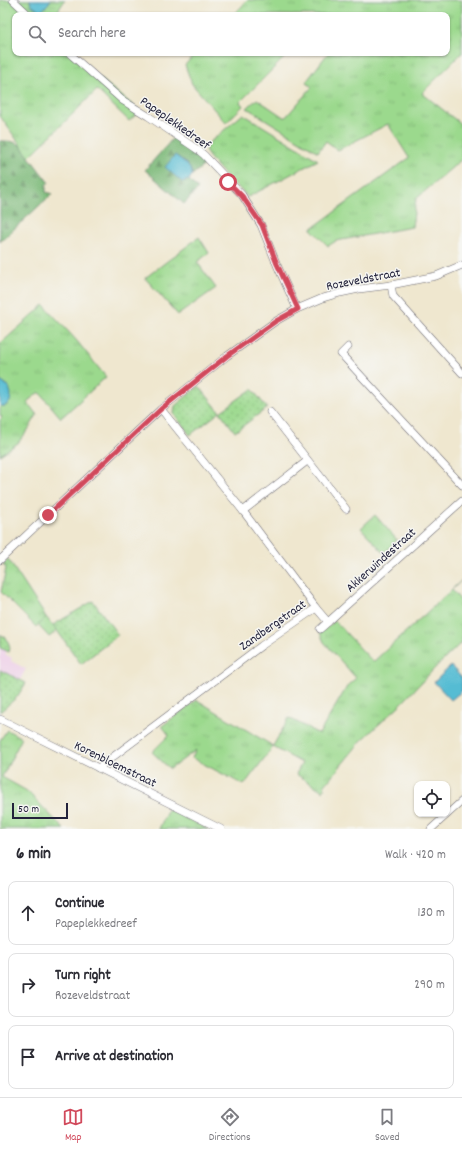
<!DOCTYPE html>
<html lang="en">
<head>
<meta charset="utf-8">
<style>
	body { margin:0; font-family:Dekko,sans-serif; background:#f7f7f7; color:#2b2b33 }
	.controls { position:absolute; right:12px; bottom:12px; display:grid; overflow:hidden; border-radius:8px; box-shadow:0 1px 3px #0004 }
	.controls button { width:36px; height:36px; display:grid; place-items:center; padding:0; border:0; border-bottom:1px solid #e1e1e2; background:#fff; color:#2b2b33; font:20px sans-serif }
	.scale { position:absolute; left:12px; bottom:10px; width:56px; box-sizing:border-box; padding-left:4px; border:2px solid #22223b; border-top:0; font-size:11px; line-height:14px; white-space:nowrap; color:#22223b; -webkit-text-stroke:3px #f6f6f2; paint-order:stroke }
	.stop { position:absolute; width:12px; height:12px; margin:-9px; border:3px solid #d1495b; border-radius:50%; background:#fff }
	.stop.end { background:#d1495b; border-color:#fff; box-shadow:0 1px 4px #0008 }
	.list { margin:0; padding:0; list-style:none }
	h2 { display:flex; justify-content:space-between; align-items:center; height:52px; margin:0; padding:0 16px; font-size:17px }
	h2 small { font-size:13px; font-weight:400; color:#7c7c81 }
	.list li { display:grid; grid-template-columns:26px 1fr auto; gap:12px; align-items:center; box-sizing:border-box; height:64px; margin:0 8px 8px; padding:0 8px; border:1px solid #e1e1e2; border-radius:8px }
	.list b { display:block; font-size:15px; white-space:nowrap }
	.list p { margin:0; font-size:13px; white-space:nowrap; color:#7c7c81 }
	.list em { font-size:13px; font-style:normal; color:#7c7c81 }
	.icon { flex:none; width:22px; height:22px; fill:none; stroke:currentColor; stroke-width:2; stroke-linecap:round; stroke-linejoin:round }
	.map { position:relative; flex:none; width:462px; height:829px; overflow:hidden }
	.search { position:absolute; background:#fff; box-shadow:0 1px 3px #0004; left:12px; right:12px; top:12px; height:44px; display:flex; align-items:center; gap:10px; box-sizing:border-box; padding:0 14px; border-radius:8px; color:#7c7c81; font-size:15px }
	.sheet { height:268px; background:#fff }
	nav { display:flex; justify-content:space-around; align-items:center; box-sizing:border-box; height:56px; border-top:1px solid #e1e1e2; background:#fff; font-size:11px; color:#7c7c81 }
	nav a { display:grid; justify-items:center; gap:2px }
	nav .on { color:#d1495b }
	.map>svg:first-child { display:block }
</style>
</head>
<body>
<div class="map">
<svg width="462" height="829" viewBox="0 0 462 829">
	<defs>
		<pattern id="grass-tufts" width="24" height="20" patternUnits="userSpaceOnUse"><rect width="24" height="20" fill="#9bd98d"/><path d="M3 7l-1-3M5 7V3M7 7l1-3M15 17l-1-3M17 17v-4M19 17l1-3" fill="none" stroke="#85ba7b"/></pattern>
		<pattern id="forest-firs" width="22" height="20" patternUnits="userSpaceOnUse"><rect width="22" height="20" fill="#7cb978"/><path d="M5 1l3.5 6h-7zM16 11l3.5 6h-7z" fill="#659664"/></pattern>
		<pattern id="park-dots" width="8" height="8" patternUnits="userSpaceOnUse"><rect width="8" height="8" fill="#9bd98d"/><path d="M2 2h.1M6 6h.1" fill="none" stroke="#85ba7b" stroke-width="1.8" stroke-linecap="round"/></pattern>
	</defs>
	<rect width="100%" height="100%" fill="#f6f6f2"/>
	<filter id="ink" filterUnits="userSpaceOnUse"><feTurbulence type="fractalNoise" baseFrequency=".025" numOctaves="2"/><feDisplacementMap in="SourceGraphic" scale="8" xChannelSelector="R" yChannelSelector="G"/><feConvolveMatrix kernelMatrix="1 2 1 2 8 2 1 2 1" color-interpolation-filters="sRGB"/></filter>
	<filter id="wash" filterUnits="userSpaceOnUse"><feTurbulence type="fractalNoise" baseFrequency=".012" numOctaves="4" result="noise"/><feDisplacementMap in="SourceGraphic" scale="16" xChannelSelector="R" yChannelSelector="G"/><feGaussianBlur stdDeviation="0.9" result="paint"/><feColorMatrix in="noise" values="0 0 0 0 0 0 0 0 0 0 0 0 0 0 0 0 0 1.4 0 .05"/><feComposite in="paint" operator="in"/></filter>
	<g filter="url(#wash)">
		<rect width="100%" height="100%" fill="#efe7cf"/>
		<!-- built -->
		<path fill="#eed0e8" d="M 0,648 L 7,651 L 5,654 L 12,658 L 11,661 L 26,669 L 20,680 L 0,670 Z"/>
		<!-- grass -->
		<g fill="url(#grass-tufts)" stroke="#5e7e64">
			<path d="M 0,0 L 13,0 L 17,3 L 20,0 L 30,0 L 29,1 L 42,11 L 51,0 L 65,0 L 55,15 L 15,15 L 15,53 L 69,53 L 140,111 L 129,121 L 97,90 L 29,157 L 0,116 Z"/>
			<path d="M 248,0 L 462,0 L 462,53 L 422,93 L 462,125 L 462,159 L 416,199 L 412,227 L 336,241 L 328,246 L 311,229 L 409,158 L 388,124 L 338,150 L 326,141 L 318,152 L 247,108 L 257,99 L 285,118 L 312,87 L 306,82 L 328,53 L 447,53 L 447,15 L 233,15 Z"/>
			<path d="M 196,53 L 289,53 L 240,102 L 243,106 L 226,123 L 192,84 L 185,65 Z"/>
			<path d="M 243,114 L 318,160 L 248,197 C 240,189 209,160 206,152 C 205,148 207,146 209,143 Z"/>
			<path d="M 199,237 L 209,253 L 197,262 L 216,288 L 178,315 L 145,278 Z"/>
			<path d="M 44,305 L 77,341 L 106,377 L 61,418 L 39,392 L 27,402 L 37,415 L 28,430 L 18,443 L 0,455 L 0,420 L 2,417 L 0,415 L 0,406 L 5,406 L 9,387 L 0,381 L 0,344 Z"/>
			<path d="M 8,559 L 46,617 L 36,627 L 1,592 L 6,568 L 3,564 Z"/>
			<path d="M 462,580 L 452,590 L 462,602 L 462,642 L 434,669 L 402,703 L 361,741 L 325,785 L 323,791 L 296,774 L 302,763 L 273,747 L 244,785 L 192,758 L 196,750 L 170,769 L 152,752 L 169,735 L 162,726 L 197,700 L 273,746 L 289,718 L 319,734 L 348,685 L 356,678 L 324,642 L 320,633 L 335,621 L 373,662 Z"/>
			<path d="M 7,730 L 22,738 L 2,777 L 27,791 L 64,829 L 0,829 L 0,740 Z"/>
			<path d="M 168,809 L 208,829 L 159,829 Z"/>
		</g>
		<!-- forest -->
		<g fill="url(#forest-firs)" stroke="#4f6e5a">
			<path d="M 175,136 L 207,163 L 192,175 C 191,166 183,160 175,155 L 185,181 L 189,180 L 198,189 L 184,204 L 145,170 Z"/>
			<path d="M 0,141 C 8,141 14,141 20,145 L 49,183 L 46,185 L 46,192 L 52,194 L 0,242 Z"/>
		</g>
		<!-- park -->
		<g fill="url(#park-dots)" stroke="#5e7e64">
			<path d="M 199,386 L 220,412 L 190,435 L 174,414 L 175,406 Z"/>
			<path d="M 252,389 L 267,408 L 235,432 L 220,412 Z"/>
			<path d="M 93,601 L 118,635 L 81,664 L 53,625 Z"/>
			<path d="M 1,634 C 6,639 12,644 9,652 L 0,648 Z"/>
			<path d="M 0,670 L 26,683 L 17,697 L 0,712 Z"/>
		</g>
		<!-- pitch -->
		<g fill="#9bd98d" stroke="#5e7e64">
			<path d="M 375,515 L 397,540 L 384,553 L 361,528 Z"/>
			<path d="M 46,617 L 57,631 L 49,637 L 38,625 Z"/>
		</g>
		<!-- water -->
		<g fill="#55bcd3" stroke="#3c6f87">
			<path d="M 30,0 L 51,0 L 42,11 L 40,11 L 31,5 Z"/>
			<path d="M 175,155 C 182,160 191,166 192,175 L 189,180 L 182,182 L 165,167 Z"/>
			<path d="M 0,381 L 9,387 L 11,394 L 10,402 L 5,406 L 0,406 Z"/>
			<path d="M 451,666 L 462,678 L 462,691 L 451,700 L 434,682 Z"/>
		</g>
	</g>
	<g filter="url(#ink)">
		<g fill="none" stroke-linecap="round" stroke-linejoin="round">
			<!-- minor casing -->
			<g stroke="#6a676f" stroke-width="8">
				<g id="minor">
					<path d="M 13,0 L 29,15"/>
					<path d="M 69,53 L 122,100 L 148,116 L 198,150 L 204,155 L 242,195 L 261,225 L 277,265 L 297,309"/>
					<path d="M 391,285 L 393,296 L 462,373"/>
					<path d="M 348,347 L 341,354 L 462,485"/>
					<path d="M 270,412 L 346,509"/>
					<path d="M 243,511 L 307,461"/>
					<path d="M 0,560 L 161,409 L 227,356 L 276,321 L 297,309 L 323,298 L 340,293 L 359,289 L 391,285 L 436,276 L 462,265"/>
					<path d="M 316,608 L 328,622 L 462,501"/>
					<path d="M 320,629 L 328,622"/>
					<path d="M 0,719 L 221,829"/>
					<path d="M 98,768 L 261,646 L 316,608 L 243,511 L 161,409"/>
					<path d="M 431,829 L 462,801"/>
				</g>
			</g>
			<!-- minor -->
			<use href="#minor" stroke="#fff" stroke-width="7"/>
		</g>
	</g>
	<g fill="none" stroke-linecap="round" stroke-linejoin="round" filter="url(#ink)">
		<!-- route -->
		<path stroke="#d1495b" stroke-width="5" d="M 48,515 L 161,409 L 227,356 L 276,321 L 298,309 L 277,264 L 262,225 L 242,196 L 228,182"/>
	</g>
	<g text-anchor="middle" stroke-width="3" stroke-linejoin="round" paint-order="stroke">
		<!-- street labels -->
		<g font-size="13" fill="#22223b" stroke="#f6f6f2">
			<text transform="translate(176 122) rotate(35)" y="5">Papeplekkedreef</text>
			<text transform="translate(363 278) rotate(-11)" y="5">Rozeveldstraat</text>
			<text transform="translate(380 559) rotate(-42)" y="5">Akkerwindestraat</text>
			<text transform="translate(272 624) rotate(-35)" y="5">Zandbergstraat</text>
			<text transform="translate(116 763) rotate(26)" y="5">Korenbloemstraat</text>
		</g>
	</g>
</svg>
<div class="controls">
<button><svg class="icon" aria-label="locate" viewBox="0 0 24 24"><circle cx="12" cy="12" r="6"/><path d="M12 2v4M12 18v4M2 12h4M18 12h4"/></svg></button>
</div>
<div class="scale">50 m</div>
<div class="stop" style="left:228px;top:182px"></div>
<div class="stop end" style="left:48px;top:515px"></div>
<div class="search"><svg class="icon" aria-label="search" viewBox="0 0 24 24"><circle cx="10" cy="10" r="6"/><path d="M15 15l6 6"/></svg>Search here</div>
</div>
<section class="sheet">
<h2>6 min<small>Walk · 420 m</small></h2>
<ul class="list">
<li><svg class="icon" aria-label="ahead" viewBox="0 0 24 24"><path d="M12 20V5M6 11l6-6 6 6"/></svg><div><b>Continue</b><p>Papeplekkedreef</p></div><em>130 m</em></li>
<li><svg class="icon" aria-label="right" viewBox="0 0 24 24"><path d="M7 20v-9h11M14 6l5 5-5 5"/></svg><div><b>Turn right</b><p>Rozeveldstraat</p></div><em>290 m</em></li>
<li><svg class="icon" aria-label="arrive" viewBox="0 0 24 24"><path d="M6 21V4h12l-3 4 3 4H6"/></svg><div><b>Arrive at destination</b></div></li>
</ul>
</section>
<nav>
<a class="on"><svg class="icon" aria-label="map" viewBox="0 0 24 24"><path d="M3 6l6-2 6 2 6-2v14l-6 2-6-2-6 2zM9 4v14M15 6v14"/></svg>Map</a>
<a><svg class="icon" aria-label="directions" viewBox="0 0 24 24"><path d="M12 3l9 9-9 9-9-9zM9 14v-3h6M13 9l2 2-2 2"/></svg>Directions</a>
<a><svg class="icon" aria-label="saved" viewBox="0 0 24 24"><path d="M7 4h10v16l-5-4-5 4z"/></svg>Saved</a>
</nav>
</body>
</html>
